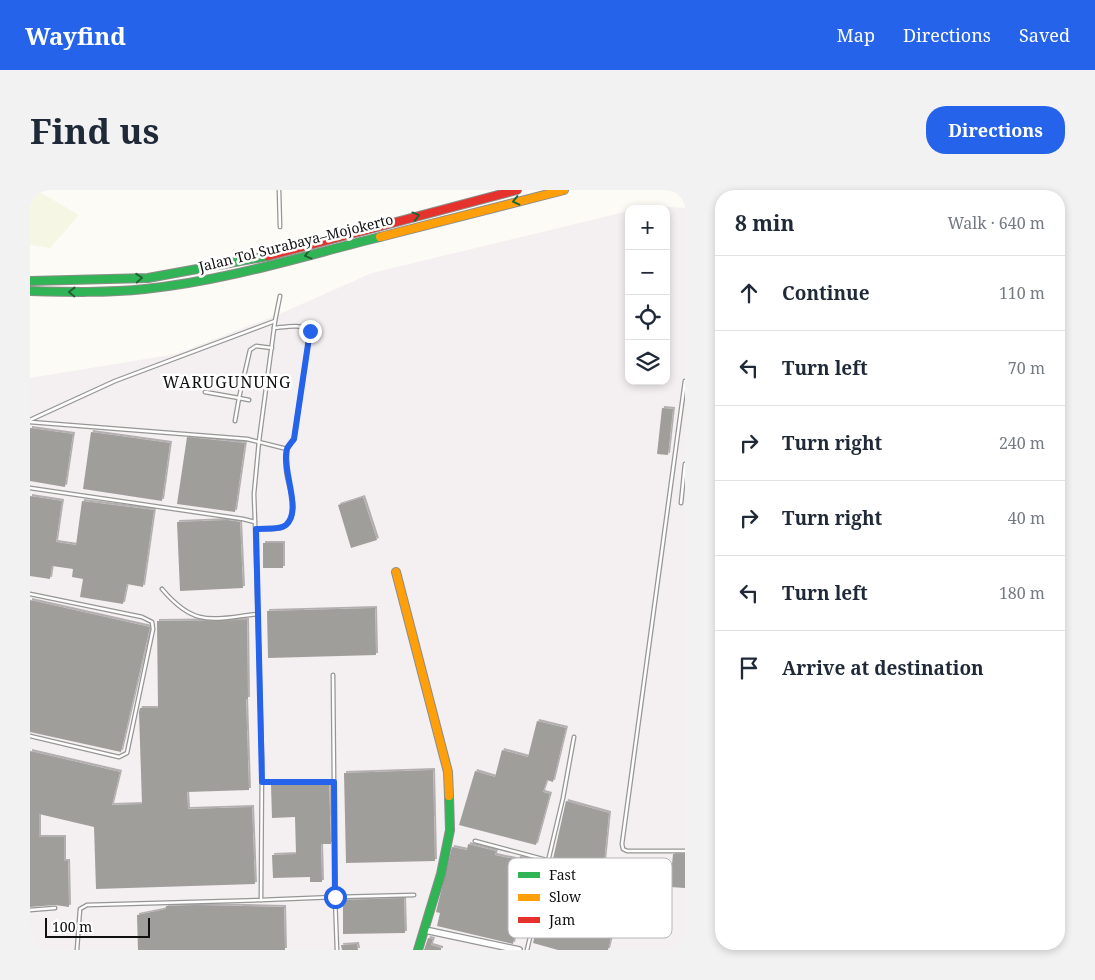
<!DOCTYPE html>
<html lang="en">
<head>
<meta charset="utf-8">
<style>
	body { margin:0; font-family:"Noto Serif",serif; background:#f2f2f3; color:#1f2937 }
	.controls { position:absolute; right:15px; top:15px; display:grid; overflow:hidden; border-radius:10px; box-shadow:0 2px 8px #0003 }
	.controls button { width:45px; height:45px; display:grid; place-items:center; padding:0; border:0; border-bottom:1px solid #e0e1e3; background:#fff; color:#1f2937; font:25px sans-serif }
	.scale { position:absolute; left:15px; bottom:12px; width:105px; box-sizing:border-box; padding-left:5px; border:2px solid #101010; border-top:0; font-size:14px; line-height:18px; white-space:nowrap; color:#101010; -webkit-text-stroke:4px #fff; paint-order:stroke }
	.stop { position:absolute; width:15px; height:15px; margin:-11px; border:4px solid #2563eb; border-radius:50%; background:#fff }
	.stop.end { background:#2563eb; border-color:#fff; box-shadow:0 1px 5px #0008 }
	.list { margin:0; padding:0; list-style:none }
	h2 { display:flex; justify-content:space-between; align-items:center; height:65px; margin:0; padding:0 20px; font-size:21px }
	h2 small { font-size:16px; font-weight:400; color:#747a83 }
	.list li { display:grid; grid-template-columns:32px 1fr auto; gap:15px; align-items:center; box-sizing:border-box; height:75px; padding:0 20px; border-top:1px solid #e0e1e3 }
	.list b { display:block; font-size:19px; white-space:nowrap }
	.list em { font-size:16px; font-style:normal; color:#747a83 }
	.icon { flex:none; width:28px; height:28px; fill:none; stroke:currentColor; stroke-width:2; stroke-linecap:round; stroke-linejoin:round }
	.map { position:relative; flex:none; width:655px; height:760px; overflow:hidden; border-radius:20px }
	header { display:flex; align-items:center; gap:30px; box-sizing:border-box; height:70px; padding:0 25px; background:#2563eb; color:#fff }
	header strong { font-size:24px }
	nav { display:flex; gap:28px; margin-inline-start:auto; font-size:18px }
	.intro { display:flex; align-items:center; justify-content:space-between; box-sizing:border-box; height:120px; padding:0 30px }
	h1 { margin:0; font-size:35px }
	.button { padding:12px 22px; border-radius:20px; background:#2563eb; color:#fff; font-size:18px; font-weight:700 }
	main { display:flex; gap:30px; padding:0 30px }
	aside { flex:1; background:#fff; border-radius:20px; box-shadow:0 2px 8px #0003 }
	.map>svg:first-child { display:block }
</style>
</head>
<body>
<header>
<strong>Wayfind</strong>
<nav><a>Map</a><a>Directions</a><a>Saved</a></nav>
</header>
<div class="intro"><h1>Find us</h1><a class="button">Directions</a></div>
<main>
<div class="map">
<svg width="655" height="760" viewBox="0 0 655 760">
	<defs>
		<filter id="shadow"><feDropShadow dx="2" dy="-2" stdDeviation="0" flood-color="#0004"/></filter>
	</defs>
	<rect width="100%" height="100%" fill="#fcfbf6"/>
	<!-- industrial -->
	<path fill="#f4eff1" d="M 619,16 L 655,18 L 655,760 L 0,760 L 0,188 L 146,164 L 247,125 L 342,83 L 599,21 L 599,191 L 636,191 L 636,19 L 609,19 Z"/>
	<!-- farmland -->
	<path fill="#f6f6e4" d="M 0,0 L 6,0 L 49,25 L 20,58 L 0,55 Z"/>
	<!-- building -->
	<g fill="#a09e9b" filter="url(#shadow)">
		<path d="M 632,218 L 643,219 L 638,265 L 627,264 Z"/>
		<path d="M 0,238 L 43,244 L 35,297 L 0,291 Z"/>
		<path d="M 61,242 L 140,253 L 132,311 L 53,299 Z"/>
		<path d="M 157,247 L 215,253 L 205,322 L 147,314 Z"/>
		<path d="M 0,306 L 32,311 L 26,352 L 46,355 L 52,311 L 124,320 L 113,397 L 97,394 L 93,414 L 50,407 L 53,389 L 42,387 L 43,379 L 22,376 L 20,389 L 0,386 Z"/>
		<path d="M 333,307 L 347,350 L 321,358 L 308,315 Z"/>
		<path d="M 197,330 L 210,332 L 213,398 L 150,401 L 147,332 Z"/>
		<rect x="233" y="353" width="20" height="25"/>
		<path d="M 0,410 L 120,437 L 91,562 L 0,542 Z"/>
		<path d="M 345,418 L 346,465 L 238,468 L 237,421 Z"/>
		<path d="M 217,430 L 218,509 L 216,509 L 219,600 L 157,602 L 158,619 L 222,617 L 225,694 L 66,699 L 64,637 L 9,624 L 9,647 L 34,647 L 34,671 L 38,671 L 39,717 L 25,715 L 0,717 L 0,561 L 90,582 L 82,615 L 112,614 L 109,522 L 110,518 L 128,518 L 127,431 Z"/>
		<path d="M 507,531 L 536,538 L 523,592 L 517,590 L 513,602 L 520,604 L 506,655 L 429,635 L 445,581 L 465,587 L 472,560 L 498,567 Z"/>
		<path d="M 403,580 L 405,671 L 316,673 L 314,583 Z"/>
		<path d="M 241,595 L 299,595 L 301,654 L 291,654 L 292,692 L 280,692 L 280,687 L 243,688 L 242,665 L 266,664 L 265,627 L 242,628 Z"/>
		<path d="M 536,611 L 579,623 L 573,682 L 523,669 Z"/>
		<path d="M 438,654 L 466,661 L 465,665 L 489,670 L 490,666 L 514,675 L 497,747 L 485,744 L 483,754 L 407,736 L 410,723 L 406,722 L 422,657 L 437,660 Z"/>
		<path d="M 643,664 L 655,664 L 655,698 L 640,697 L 642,680 L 612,679 L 612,674 L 642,675 Z"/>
		<path d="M 521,674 L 573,688 L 571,714 L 573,714 L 581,690 L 594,694 L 578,760 L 528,760 L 503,753 Z"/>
		<path d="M 374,708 L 375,743 L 313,744 L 313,710 Z"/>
		<path d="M 165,715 L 254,717 L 255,760 L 108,760 L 107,725 L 136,719 L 136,716 Z"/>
		<path d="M 398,748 L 403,749 L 401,755 L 411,758 L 411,760 L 394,760 Z"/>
		<path d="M 327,754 L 328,760 L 312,760 L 311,755 Z"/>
	</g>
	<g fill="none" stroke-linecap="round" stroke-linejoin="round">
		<!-- lane casing -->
		<g stroke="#969694" stroke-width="5">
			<g id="lane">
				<path d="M 249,0 L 250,37"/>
				<path d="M 244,138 C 255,137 272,133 280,141 L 264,249 L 257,259"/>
				<path d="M 655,191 L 592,654 L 593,659 L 597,661 L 655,661"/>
				<path d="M 175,202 L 209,208 L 220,160 L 226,156 L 242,158"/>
				<path d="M 0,230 L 85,191 L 245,131 L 250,106"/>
				<path d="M 205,231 L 209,208 L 219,210"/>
				<path d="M 0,232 L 217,249 L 257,259 C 257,265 256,272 256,278 C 256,294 272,321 256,335 C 250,341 234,338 226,339"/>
				<path d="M 0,298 L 213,329 L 225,332 L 232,569 L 231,710 L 57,715 L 50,719 L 47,760"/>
				<path d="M 651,313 L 655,274"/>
				<path d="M 225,332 L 224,304 L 229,251 L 245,131"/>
				<path d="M 132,399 C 165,438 182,429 228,424"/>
				<path d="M 0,404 L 112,427 L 122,432 L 123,439 L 97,563 L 89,567 L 0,546"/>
				<path d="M 303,485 L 304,592"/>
				<path d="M 445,651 L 607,694"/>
				<path d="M 231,710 L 305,707 L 304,592 L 232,592"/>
				<path d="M 0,720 L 25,718"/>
				<path d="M 307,760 L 305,707 L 384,705"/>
				<path d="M 497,760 L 533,608 L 544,547"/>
			</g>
		</g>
		<!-- street casing -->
		<g stroke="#969694" stroke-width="8">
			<path id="street" d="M 395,740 L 489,760"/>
		</g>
		<!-- fast casing -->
		<g stroke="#8d8c8a" stroke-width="10">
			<g id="fast">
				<path d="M 0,91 L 118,88 L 238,66"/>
				<path d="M 0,101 C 38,102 77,103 115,99 C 195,91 273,66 350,47"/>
				<path d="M 388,760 L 411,684 L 420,640 L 419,606"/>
			</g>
		</g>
		<!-- slow casing -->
		<g stroke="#8d8c8a" stroke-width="10">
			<g id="slow">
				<path d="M 350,47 L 534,0"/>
				<path d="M 366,382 L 418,582 L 419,606"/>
			</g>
		</g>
		<!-- jam casing -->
		<g stroke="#8d8c8a" stroke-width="10">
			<path id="jam" d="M 238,66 L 487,0"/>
		</g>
		<!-- lane -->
		<use href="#lane" stroke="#fffefe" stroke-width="2.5"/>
		<!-- street -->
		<use href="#street" stroke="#fffefe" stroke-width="5.5"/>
		<!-- fast -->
		<use href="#fast" stroke="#30b455" stroke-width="8"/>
		<!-- slow -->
		<use href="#slow" stroke="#ff9f0a" stroke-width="8"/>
		<!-- jam -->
		<use href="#jam" stroke="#e5322d" stroke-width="8"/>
	</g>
	<!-- one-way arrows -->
	<defs><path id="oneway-chevron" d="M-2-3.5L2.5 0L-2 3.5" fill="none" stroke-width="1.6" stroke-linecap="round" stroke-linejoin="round" transform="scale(1.25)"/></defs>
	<g stroke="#206232">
		<use href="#oneway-chevron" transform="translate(486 11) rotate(167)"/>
		<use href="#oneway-chevron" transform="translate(386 26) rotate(-15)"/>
		<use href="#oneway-chevron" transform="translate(278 65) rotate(165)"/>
		<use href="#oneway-chevron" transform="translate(109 88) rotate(-4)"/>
		<use href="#oneway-chevron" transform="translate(42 102) rotate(-179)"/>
	</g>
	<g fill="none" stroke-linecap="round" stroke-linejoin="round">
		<!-- route -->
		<path stroke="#2563eb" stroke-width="6" d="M 280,141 L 264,249 C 262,252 258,256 257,259 C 251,279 273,320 256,335 C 250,340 234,338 226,339 L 232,592 L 304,592 L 305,707"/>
	</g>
	<g text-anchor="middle" stroke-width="5" stroke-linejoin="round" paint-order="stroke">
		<!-- street labels -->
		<g font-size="14" fill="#101010" stroke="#fff">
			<text transform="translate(266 53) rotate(-14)" y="5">Jalan Tol Surabaya–Mojokerto</text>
		</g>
		<!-- quarter labels -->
		<g font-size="16" letter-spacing="1" fill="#101010" stroke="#fff">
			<text x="197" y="198">WARUGUNUNG</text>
		</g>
	</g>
	<!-- legend -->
	<rect x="478" y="668" width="164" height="80" rx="8" fill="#fff" stroke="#b7b7b7" stroke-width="1"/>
	<rect x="488" y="682" width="22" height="6" fill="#30b455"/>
	<rect x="488" y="704" width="22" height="7" fill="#ff9f0a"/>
	<rect x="488" y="727" width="22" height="6" fill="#e5322d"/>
	<g font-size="14" fill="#101010">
		<text x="519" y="690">Fast</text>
		<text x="519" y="712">Slow</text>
		<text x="519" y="735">Jam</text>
	</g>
</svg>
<div class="controls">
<button>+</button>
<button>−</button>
<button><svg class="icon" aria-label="locate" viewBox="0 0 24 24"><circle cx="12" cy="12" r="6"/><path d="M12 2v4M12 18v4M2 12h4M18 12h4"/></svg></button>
<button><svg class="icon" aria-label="layers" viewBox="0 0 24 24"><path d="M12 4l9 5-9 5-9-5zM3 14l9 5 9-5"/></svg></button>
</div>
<div class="scale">100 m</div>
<div class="stop" style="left:305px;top:707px"></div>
<div class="stop end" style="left:280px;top:141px"></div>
</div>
<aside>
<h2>8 min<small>Walk · 640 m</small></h2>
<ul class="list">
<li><svg class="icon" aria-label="ahead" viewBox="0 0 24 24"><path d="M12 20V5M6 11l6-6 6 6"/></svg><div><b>Continue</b></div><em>110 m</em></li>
<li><svg class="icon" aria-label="left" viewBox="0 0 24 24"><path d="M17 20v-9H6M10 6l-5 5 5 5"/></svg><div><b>Turn left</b></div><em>70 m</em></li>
<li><svg class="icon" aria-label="right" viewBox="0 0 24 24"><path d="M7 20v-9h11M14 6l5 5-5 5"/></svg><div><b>Turn right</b></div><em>240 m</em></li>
<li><svg class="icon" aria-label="right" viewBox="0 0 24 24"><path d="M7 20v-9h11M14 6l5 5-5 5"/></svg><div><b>Turn right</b></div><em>40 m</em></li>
<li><svg class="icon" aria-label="left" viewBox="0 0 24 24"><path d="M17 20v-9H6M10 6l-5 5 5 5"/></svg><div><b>Turn left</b></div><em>180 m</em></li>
<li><svg class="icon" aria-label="arrive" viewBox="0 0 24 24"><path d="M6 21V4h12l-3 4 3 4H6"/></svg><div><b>Arrive at destination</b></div></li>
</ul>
</aside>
</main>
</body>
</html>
